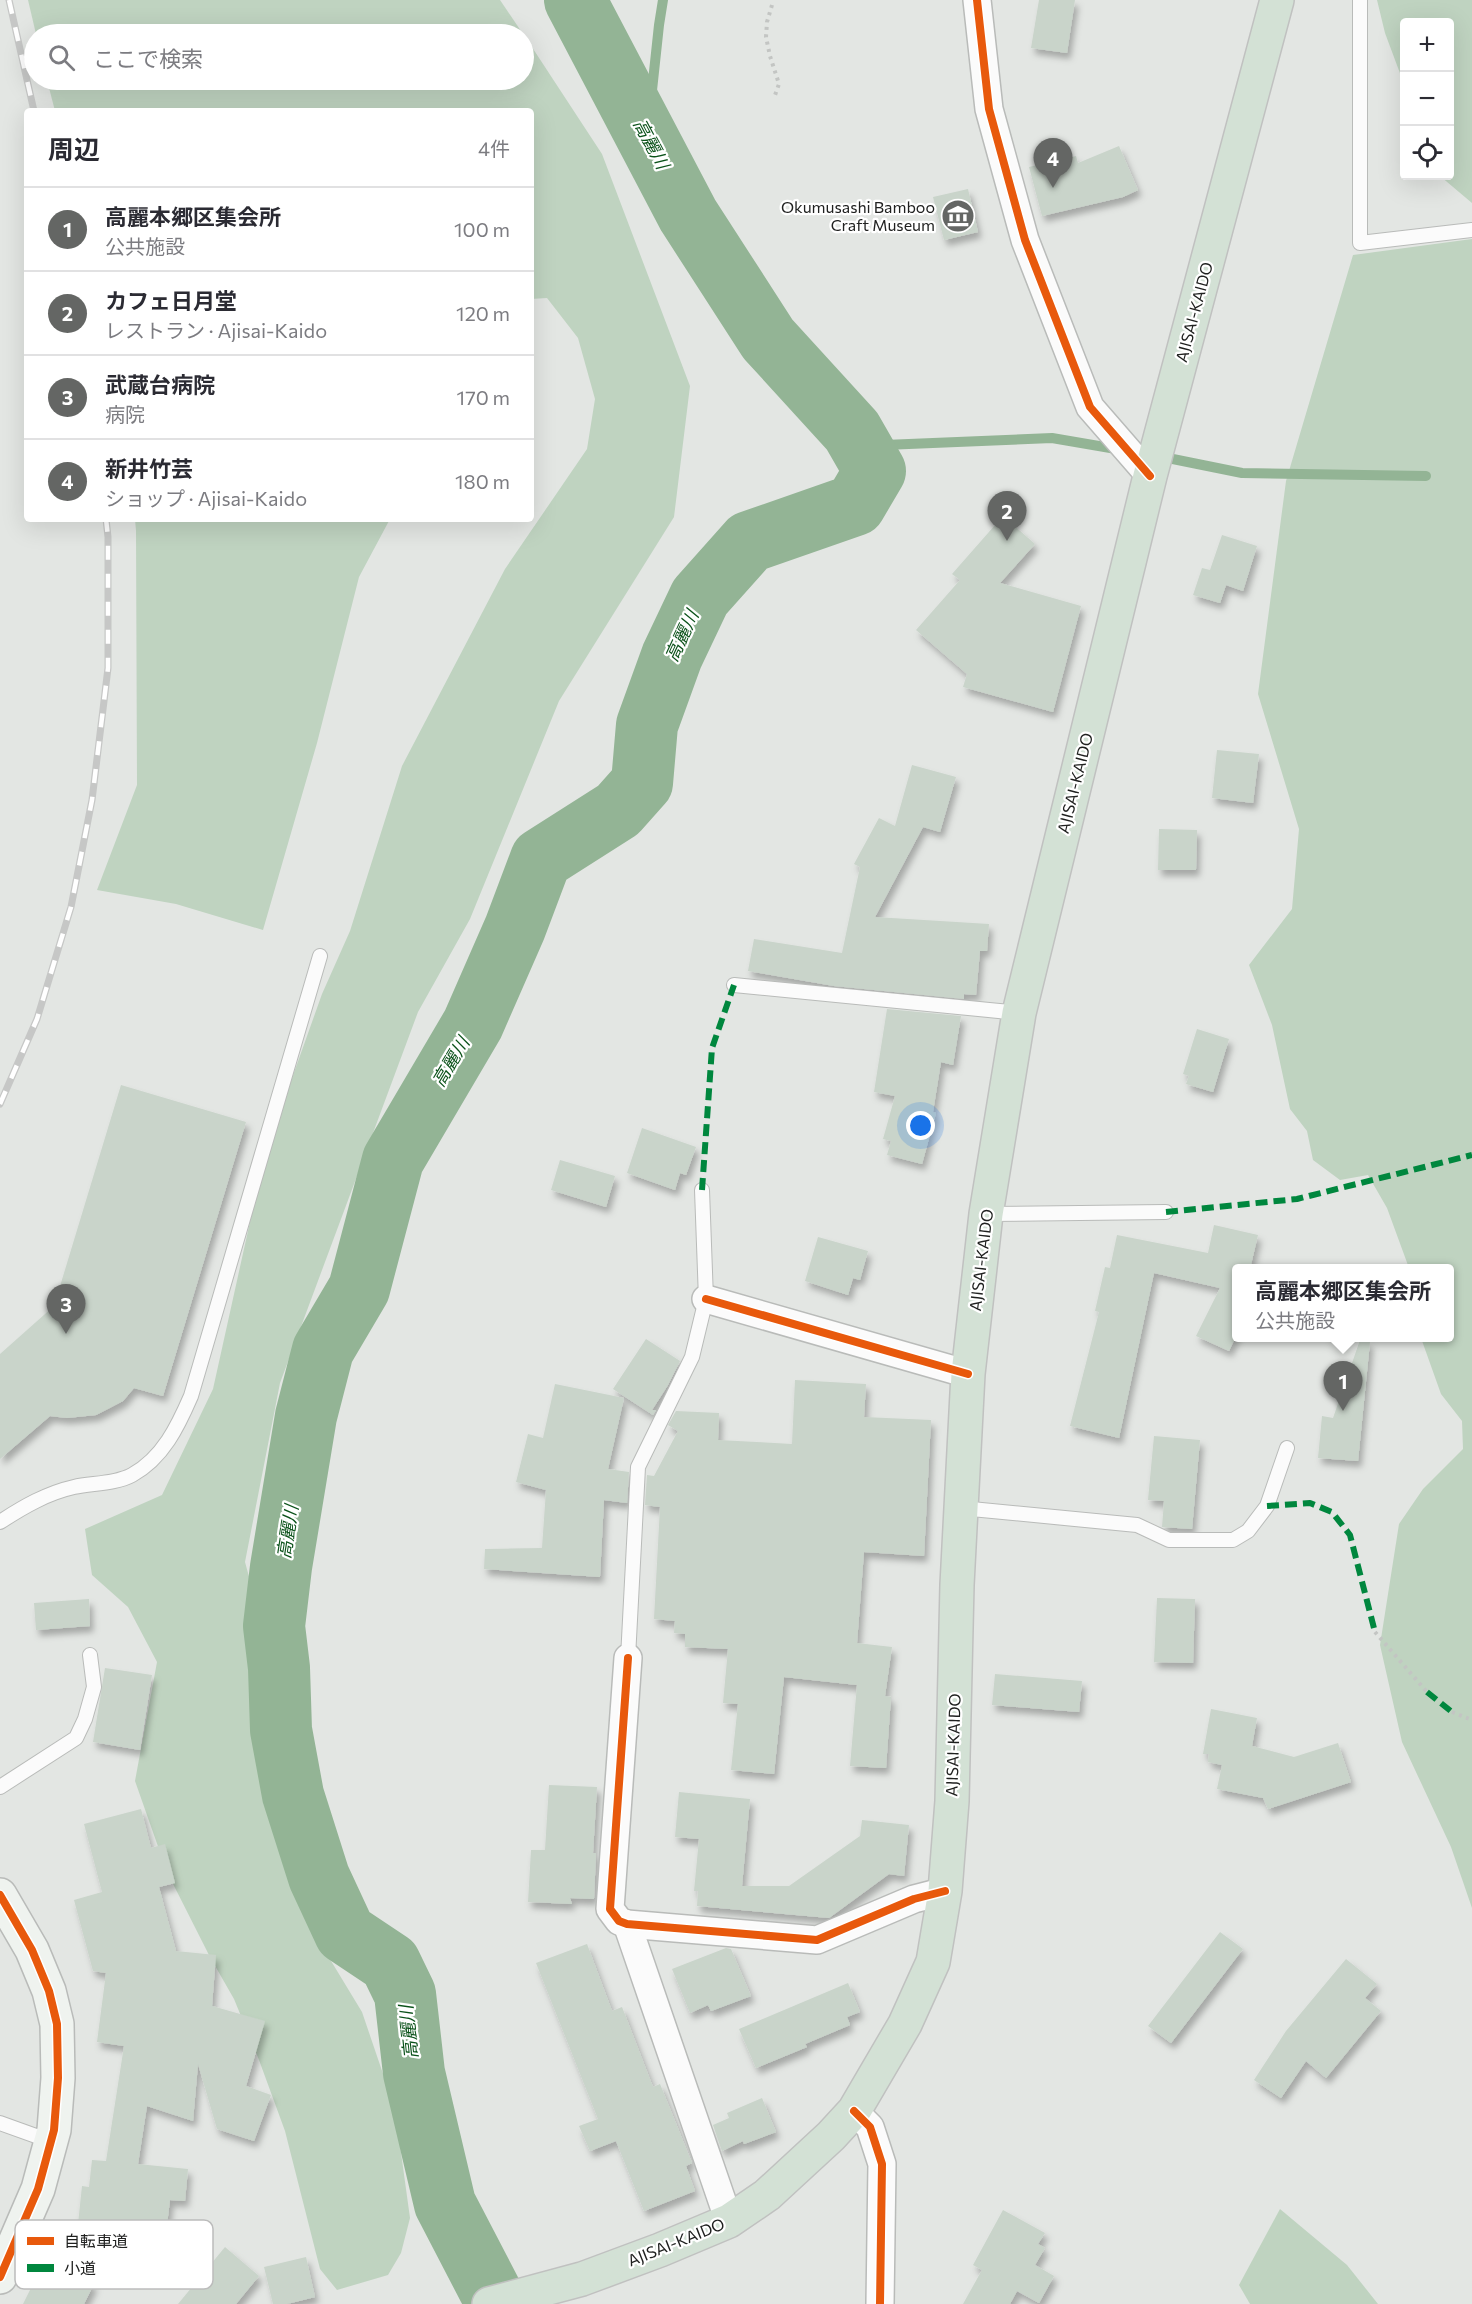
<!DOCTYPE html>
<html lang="ja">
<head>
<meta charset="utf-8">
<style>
	body { margin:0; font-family:Commissioner,"Noto Sans JP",sans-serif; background:#f2f2f3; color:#2b2b33 }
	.controls { position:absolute; right:18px; top:18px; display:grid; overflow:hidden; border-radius:6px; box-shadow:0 6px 24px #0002 }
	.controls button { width:54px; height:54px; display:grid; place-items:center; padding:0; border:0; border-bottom:2px solid #e1e1e2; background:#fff; color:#2b2b33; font:30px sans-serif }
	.you { position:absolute; left:921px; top:1126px; width:21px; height:21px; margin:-15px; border:4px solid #fff; border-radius:50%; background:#1a73e8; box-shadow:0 0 0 9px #1a73e833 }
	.badge { display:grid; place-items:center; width:39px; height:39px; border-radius:50%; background:#646664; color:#fff; font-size:20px; font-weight:700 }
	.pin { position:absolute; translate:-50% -50px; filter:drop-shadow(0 2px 3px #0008) }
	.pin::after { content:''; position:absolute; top:32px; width:21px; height:18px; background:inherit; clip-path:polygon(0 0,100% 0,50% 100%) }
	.popup { position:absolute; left:1232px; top:1264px; width:222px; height:78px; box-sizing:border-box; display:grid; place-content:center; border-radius:6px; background:#fff; filter:drop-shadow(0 2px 4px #0005); font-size:20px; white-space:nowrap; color:#7c7c81 }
	.popup b { font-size:22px; color:#2b2b33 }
	.popup::after { content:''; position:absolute; left:50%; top:100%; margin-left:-12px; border:12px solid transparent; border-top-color:#fff }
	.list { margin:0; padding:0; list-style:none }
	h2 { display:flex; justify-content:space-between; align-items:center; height:78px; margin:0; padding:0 24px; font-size:26px }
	h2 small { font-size:20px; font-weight:400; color:#7c7c81 }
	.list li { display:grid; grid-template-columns:39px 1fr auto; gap:18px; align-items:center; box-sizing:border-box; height:84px; padding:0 24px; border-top:2px solid #e1e1e2 }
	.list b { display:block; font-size:22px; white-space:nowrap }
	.list p { margin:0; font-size:20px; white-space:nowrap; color:#7c7c81 }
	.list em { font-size:20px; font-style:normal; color:#7c7c81 }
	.icon { flex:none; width:33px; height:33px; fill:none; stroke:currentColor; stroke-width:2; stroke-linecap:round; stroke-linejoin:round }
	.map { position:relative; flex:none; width:1472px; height:2304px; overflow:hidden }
	.search { position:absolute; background:#fff; box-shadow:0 6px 24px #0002; left:24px; top:24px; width:510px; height:66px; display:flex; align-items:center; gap:15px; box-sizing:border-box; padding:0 21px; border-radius:33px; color:#7c7c81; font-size:22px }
	.panel { position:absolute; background:#fff; box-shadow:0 6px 24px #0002; left:24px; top:108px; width:510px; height:414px; border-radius:6px }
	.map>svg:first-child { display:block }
</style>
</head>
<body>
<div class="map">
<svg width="1472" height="2304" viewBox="0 0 1472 2304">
	<defs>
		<filter id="shadow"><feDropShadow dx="3.5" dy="6" stdDeviation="3" flood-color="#0004"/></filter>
	</defs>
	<rect width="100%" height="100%" fill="#e3e6e3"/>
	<!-- green -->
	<g fill="#bfd3c0">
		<path d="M 28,0 L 500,0 L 523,34 L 36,34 Z"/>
		<path d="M 1377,0 L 1472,0 L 1472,203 L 1440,176 L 1450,176 L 1450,22 L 1404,22 L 1404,84 L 1385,33 Z"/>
		<path d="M 524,35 L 602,154 L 690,386 L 674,517 L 559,701 L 470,919 L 418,1012 L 280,1383 L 245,1562 L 257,1606 L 265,1652 L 262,1715 L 265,1775 L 273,1821 L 305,1918 L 362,2012 L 395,2109 L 410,2218 L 401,2253 L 388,2275 L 337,2290 L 320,2269 L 285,2131 L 259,2060 L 234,1999 L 210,1957 L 167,1872 L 135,1781 L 157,1662 L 128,1607 L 92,1575 L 85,1529 L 162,1495 L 213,1389 L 265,1154 L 322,994 L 350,931 L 402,766 L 505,569 L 587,449 L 595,399 L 578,338 L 547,298 L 531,299 L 531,111 L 55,111 L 47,80 L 524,80 Z"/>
		<path d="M 1472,239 L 1472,1908 L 1451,1847 L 1402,1742 L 1380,1645 L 1399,1524 L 1423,1489 L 1463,1449 L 1462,1421 L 1441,1394 L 1421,1338 L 1450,1338 L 1450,1268 L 1409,1268 L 1387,1208 L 1368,1175 L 1340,1180 L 1313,1160 L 1307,1131 L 1290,1109 L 1272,1025 L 1249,965 L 1292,909 L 1299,829 L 1258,694 L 1286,481 L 1353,255 Z"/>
		<path d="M 135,519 L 390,519 L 359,577 L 317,743 L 263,930 L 176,904 L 97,890 L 137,785 L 136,531 Z"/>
		<path d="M 1280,2209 L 1347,2265 L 1378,2304 L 1250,2304 L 1239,2285 Z"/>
	</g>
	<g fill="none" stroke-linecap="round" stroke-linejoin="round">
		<!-- stream -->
		<g stroke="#93b495" stroke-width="10">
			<path d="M 647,137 L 659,25 L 663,0"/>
			<path d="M 860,446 L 1052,438 L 1122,450"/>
			<path d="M 1158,456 L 1242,473 L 1426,476"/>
		</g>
		<!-- river -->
		<path stroke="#93b495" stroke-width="62" d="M 497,2304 L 445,2204 L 414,2073 L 405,1994 L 390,1963 L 345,1933 L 319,1877 L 293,1795 L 281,1730 L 279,1668 L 274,1626 L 281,1567 L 306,1416 L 323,1350 L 359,1289 L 393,1160 L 473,1024 L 515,928 L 541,859 L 618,810 L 642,783 L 647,725 L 672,656 L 700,597 L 749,542 L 855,505 L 875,471 L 852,431 L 768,339 L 688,215 L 575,0"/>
	</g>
	<!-- building -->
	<g fill="#c9d4ca" filter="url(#shadow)">
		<path d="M 1039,0 L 1075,0 L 1067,53 L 1031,48 Z"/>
		<path d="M 1119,146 L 1138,190 L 1123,197 L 1042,216 L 1029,167 L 1076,156 L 1078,163 Z"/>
		<path d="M 968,189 L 978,232 L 944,240 L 933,197 Z"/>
		<path d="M 1003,516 L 1035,544 L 1000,583 L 1081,606 L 1053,712 L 963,687 L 967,674 L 916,630 L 960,580 L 952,574 Z"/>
		<path d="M 1222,535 L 1257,546 L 1243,591 L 1226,585 L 1220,603 L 1193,595 L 1202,568 L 1210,570 Z"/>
		<path d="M 1217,750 L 1259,754 L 1253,803 L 1212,798 Z"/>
		<path d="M 912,765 L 956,777 L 940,832 L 923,827 L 875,917 L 989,924 L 987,951 L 980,951 L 976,995 L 964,994 L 964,999 L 834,986 L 748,971 L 754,939 L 842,953 L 860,867 L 854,864 L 879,818 L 895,826 Z"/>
		<path d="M 1159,829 L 1197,830 L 1196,870 L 1158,870 Z"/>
		<path d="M 887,1009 L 961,1016 L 953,1065 L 941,1062 L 933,1112 L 936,1113 L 922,1164 L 887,1155 L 891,1141 L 883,1139 L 895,1096 L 874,1092 Z"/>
		<path d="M 1197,1029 L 1229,1039 L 1213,1092 L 1186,1084 L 1189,1076 L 1183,1074 Z"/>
		<path d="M 121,1085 L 246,1122 L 163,1396 L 134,1388 L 123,1401 L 96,1415 L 67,1418 L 50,1416 L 0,1459 L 0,1354 L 54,1306 Z"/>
		<path d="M 642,1128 L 696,1147 L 686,1175 L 680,1173 L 675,1190 L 627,1173 Z"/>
		<path d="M 560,1160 L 615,1176 L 606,1207 L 551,1190 Z"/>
		<path d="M 1214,1225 L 1258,1235 L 1250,1269 L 1236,1269 L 1236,1336 L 1229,1351 L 1196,1336 L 1220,1288 L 1154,1273 L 1119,1438 L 1070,1426 L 1099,1312 L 1095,1311 L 1105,1267 L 1110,1268 L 1117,1235 L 1208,1253 Z"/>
		<path d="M 818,1237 L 868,1251 L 860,1280 L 853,1278 L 848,1295 L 805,1281 Z"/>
		<path d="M 646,1339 L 680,1361 L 668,1385 L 652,1410 L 656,1410 L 653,1415 L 613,1389 Z"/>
		<path d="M 1360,1340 L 1370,1342 L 1358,1461 L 1318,1458 L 1322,1416 L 1333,1418 Z"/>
		<path d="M 795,1380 L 866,1384 L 864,1417 L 931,1420 L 924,1556 L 864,1552 L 857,1643 L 892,1647 L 885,1696 L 891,1697 L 886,1768 L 850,1766 L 857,1685 L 784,1677 L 774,1774 L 731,1770 L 738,1704 L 723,1703 L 728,1649 L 685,1647 L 685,1634 L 674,1633 L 675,1621 L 654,1619 L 660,1507 L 645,1505 L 647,1475 L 654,1476 L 678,1431 L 668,1425 L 676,1411 L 719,1413 L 718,1440 L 792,1444 Z"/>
		<path d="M 555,1384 L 624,1398 L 608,1469 L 629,1472 L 627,1503 L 604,1500 L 600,1577 L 484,1569 L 485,1549 L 542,1548 L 546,1490 L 516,1482 L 528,1434 L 543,1438 Z"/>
		<path d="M 1154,1436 L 1200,1440 L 1192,1529 L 1162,1527 L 1164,1501 L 1148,1500 Z"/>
		<path d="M 1157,1598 L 1195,1599 L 1193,1663 L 1154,1662 Z"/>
		<path d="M 89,1599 L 90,1626 L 36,1630 L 34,1603 Z"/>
		<path d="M 105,1668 L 152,1675 L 140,1750 L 93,1742 Z"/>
		<path d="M 995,1674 L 1082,1681 L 1079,1712 L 992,1705 Z"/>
		<path d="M 1211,1709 L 1257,1718 L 1252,1746 L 1294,1757 L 1338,1743 L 1351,1782 L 1268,1809 L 1263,1798 L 1217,1789 L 1222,1765 L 1208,1762 L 1209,1754 L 1203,1754 Z"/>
		<path d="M 549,1785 L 597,1787 L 593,1853 L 596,1853 L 594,1899 L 570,1898 L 572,1904 L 528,1902 L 531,1850 L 545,1850 Z"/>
		<path d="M 679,1792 L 750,1799 L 742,1886 L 789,1886 L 860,1836 L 862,1820 L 909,1825 L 904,1876 L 889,1874 L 829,1918 L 697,1906 L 698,1891 L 694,1891 L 699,1839 L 675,1837 Z"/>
		<path d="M 141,1809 L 151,1848 L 165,1844 L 175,1883 L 159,1887 L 176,1951 L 216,1955 L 212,2006 L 265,2021 L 246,2086 L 271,2095 L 254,2141 L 217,2129 L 198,2064 L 193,2121 L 147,2106 L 138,2164 L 188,2169 L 185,2201 L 170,2200 L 166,2233 L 78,2224 L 82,2186 L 89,2187 L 92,2160 L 106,2161 L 124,2046 L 97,2042 L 106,1973 L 93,1971 L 74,1900 L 102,1892 L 84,1824 Z"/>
		<path d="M 1220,1932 L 1243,1949 L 1171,2043 L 1148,2026 Z"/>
		<path d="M 587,1944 L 612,2011 L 622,2007 L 653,2087 L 660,2084 L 692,2163 L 686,2166 L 695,2191 L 644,2211 L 616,2141 L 590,2151 L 579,2126 L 598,2119 L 536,1963 Z"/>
		<path d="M 726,1948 L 731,1949 L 751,1996 L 711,2011 L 708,2005 L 690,2013 L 672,1969 Z"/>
		<path d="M 1346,1959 L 1377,1984 L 1365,1998 L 1381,2011 L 1326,2078 L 1306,2061 L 1281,2098 L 1254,2080 L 1286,2031 Z"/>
		<path d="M 848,1983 L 860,2012 L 847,2017 L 850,2025 L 805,2044 L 807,2047 L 756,2068 L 739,2029 Z"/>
		<path d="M 762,2098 L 776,2132 L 744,2144 L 743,2141 L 722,2151 L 713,2125 L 729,2118 L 727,2113 Z"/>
		<path d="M 1003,2210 L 1045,2233 L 1038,2244 L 1045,2248 L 1035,2265 L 1054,2276 L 1039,2303 L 1017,2291 L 1010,2304 L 963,2304 L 982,2270 L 973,2265 Z"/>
		<path d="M 225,2247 L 259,2276 L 236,2304 L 178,2304 Z"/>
		<path d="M 306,2257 L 315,2297 L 287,2304 L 273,2304 L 264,2267 Z"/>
		<path d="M 45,2260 L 94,2284 L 84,2304 L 23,2304 Z"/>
	</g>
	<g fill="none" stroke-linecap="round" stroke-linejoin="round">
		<!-- lane casing -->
		<g stroke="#b9bbb9" stroke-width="16">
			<g id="lane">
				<path d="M 1360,0 L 1360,243 L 1472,230"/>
				<path d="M 734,985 L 1019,1013"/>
				<path d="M 986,1214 L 1166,1212"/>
				<path d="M 961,1508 L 1137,1525 L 1169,1540 L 1233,1540 L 1248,1531 L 1267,1506 L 1287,1448"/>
				<path d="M 0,1522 C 23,1507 47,1493 74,1487 C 92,1483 115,1484 132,1475 C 163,1458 178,1426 191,1396 L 320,956"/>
				<path d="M 628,1658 L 638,1467 L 692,1357 L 706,1299 L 702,1190"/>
				<path d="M 0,1787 L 76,1738 L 85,1719 L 94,1687 L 90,1655"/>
				<path d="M 0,2123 L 50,2141"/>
			</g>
		</g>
		<!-- street casing -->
		<g stroke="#b9bbb9" stroke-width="30">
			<g id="street">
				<path d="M 977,0 L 989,109 L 1025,240 L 1090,407 L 1150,476"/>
				<path d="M 706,1299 L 968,1374"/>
				<path d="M 628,1658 L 610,1909 L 619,1921 L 627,1924 L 817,1940 L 914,1899 L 945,1891"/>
				<path d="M 627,1924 L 729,2221"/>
				<path d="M 854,2111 L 870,2127 L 882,2164 L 880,2304"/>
			</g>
		</g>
		<!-- secondary casing -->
		<g stroke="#b9bbb9" stroke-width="36">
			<path id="secondary" d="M 0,1895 L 32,1950 L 49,1991 L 57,2024 L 58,2078 L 54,2130 L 38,2189 L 0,2277"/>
		</g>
		<!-- highway casing -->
		<g stroke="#c0c1c0" stroke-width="36">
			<path id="highway" d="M 489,2304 L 582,2279 L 660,2250 L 729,2221 L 767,2195 L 831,2136 L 854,2111 L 905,2024 L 933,1962 L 945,1891 L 952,1801 L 957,1585 L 968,1374 L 986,1214 L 1019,1013 L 1150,476 L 1277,0"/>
		</g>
		<!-- path -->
		<g stroke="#c3c5c3" stroke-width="4" stroke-dasharray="3 4.5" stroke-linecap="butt">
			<path d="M 772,5 L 767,22 L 766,37 L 770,56 L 779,84 L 774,98"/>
			<path d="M 1375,1632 L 1427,1692"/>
			<path d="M 1452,1712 L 1472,1720"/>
		</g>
		<!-- lane -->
		<use href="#lane" stroke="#fbfbfb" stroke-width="14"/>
		<!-- street -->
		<use href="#street" stroke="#fbfbfb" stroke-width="27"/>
		<!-- secondary -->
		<use href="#secondary" stroke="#eff3ef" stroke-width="33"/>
		<!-- highway -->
		<use href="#highway" stroke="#d3e1d5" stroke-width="33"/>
		<!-- rail casing -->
		<g stroke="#c6c7c6" stroke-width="7">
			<g id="rail">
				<path d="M 9,0 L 34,111"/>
				<path d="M 0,1104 L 37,1019 L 71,907 L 92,800 L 108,668 L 108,537 L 106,519"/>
			</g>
		</g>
		<!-- rail -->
		<use href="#rail" stroke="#fff" stroke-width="4.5" stroke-dasharray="14" stroke-linecap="butt"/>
		<!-- quiet -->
		<g stroke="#00873e" stroke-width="6" stroke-dasharray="12 6" stroke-linecap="butt">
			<path d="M 702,1190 L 712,1048 L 734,985"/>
			<path d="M 1166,1212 L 1297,1199 L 1472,1155"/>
			<path d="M 1267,1506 L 1310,1503 L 1332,1512 L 1350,1535 L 1375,1632"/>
			<path d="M 1427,1692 L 1452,1712"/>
		</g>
		<!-- cycleway casing -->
		<g stroke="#fff" stroke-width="11">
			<g id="cycleway">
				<path d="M 977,0 L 989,109 L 1025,240 L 1090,407 L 1150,476"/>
				<path d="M 706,1299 L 968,1374"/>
				<path d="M 628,1658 L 610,1909 L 619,1921 L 627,1924 L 817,1940 L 914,1899 L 945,1891"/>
				<path d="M 0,1895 L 32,1950 L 49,1991 L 57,2024 L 58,2078 L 54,2130 L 38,2189 L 0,2277"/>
				<path d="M 854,2111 L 870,2127 L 882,2164 L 880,2304"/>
			</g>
		</g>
		<!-- cycleway -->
		<use href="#cycleway" stroke="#e8590c" stroke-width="8"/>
	</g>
	<!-- icons -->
	<defs>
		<g id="museum-disc" transform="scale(1.725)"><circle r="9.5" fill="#646664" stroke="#fff"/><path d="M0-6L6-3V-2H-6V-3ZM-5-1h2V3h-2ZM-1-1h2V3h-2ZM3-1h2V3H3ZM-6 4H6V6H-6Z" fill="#fff"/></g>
	</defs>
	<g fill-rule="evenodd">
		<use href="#museum-disc" x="958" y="216"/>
	</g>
	<g text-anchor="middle" stroke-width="4.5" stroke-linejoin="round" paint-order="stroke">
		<!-- poi labels -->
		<g font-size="16" fill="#202120" stroke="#fff" text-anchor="end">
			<text x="935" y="213">Okumusashi Bamboo<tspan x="935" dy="18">Craft Museum</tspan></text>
		</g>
		<!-- street labels -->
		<g font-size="16" fill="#202120" stroke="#fff">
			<text transform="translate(1194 312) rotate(-75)" y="6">AJISAI-KAIDO</text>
			<text transform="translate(1075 783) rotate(-76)" y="6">AJISAI-KAIDO</text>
			<text transform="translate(981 1260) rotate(-83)" y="6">AJISAI-KAIDO</text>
			<text transform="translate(953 1745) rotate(-88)" y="6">AJISAI-KAIDO</text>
			<text transform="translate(676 2242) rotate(-22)" y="6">AJISAI-KAIDO</text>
		</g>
		<!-- water labels -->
		<g font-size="18" font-style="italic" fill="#0b521a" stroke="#fff">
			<text transform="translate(651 144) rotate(62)" y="6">高麗川</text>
			<text transform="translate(682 636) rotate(-65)" y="6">高麗川</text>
			<text transform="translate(451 1062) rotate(-59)" y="6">高麗川</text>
			<text transform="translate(288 1532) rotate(-81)" y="6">高麗川</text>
			<text transform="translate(409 2032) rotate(-96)" y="6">高麗川</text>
		</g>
	</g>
	<!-- legend -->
	<rect x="15" y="2220" width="198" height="69" rx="9" fill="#fff" stroke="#bcbcbc" stroke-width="1.5"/>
	<rect x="27" y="2237" width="27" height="8" fill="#e8590c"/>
	<rect x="27" y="2264" width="27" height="8" fill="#00873e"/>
	<g font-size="16" fill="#202120">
		<text x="64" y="2247">自転車道</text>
		<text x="64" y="2274">小道</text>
	</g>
</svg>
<div class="controls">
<button>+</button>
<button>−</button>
<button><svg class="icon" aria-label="locate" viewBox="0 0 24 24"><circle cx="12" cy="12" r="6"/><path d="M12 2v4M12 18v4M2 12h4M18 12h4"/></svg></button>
</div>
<div class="you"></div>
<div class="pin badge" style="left:1343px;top:1411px">1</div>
<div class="popup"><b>高麗本郷区集会所</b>公共施設</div>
<div class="pin badge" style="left:1007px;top:541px">2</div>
<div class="pin badge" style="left:66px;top:1334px">3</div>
<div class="pin badge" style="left:1053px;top:188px">4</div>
<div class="search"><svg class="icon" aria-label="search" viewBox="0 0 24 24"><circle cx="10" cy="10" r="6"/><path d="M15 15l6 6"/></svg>ここで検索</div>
<section class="panel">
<h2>周辺<small>4件</small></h2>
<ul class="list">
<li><span class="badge">1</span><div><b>高麗本郷区集会所</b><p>公共施設</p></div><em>100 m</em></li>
<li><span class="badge">2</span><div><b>カフェ日月堂</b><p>レストラン · Ajisai-Kaido</p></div><em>120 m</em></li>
<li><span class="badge">3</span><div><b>武蔵台病院</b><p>病院</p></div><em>170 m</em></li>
<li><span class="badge">4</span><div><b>新井竹芸</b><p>ショップ · Ajisai-Kaido</p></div><em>180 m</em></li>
</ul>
</section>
</div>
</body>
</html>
